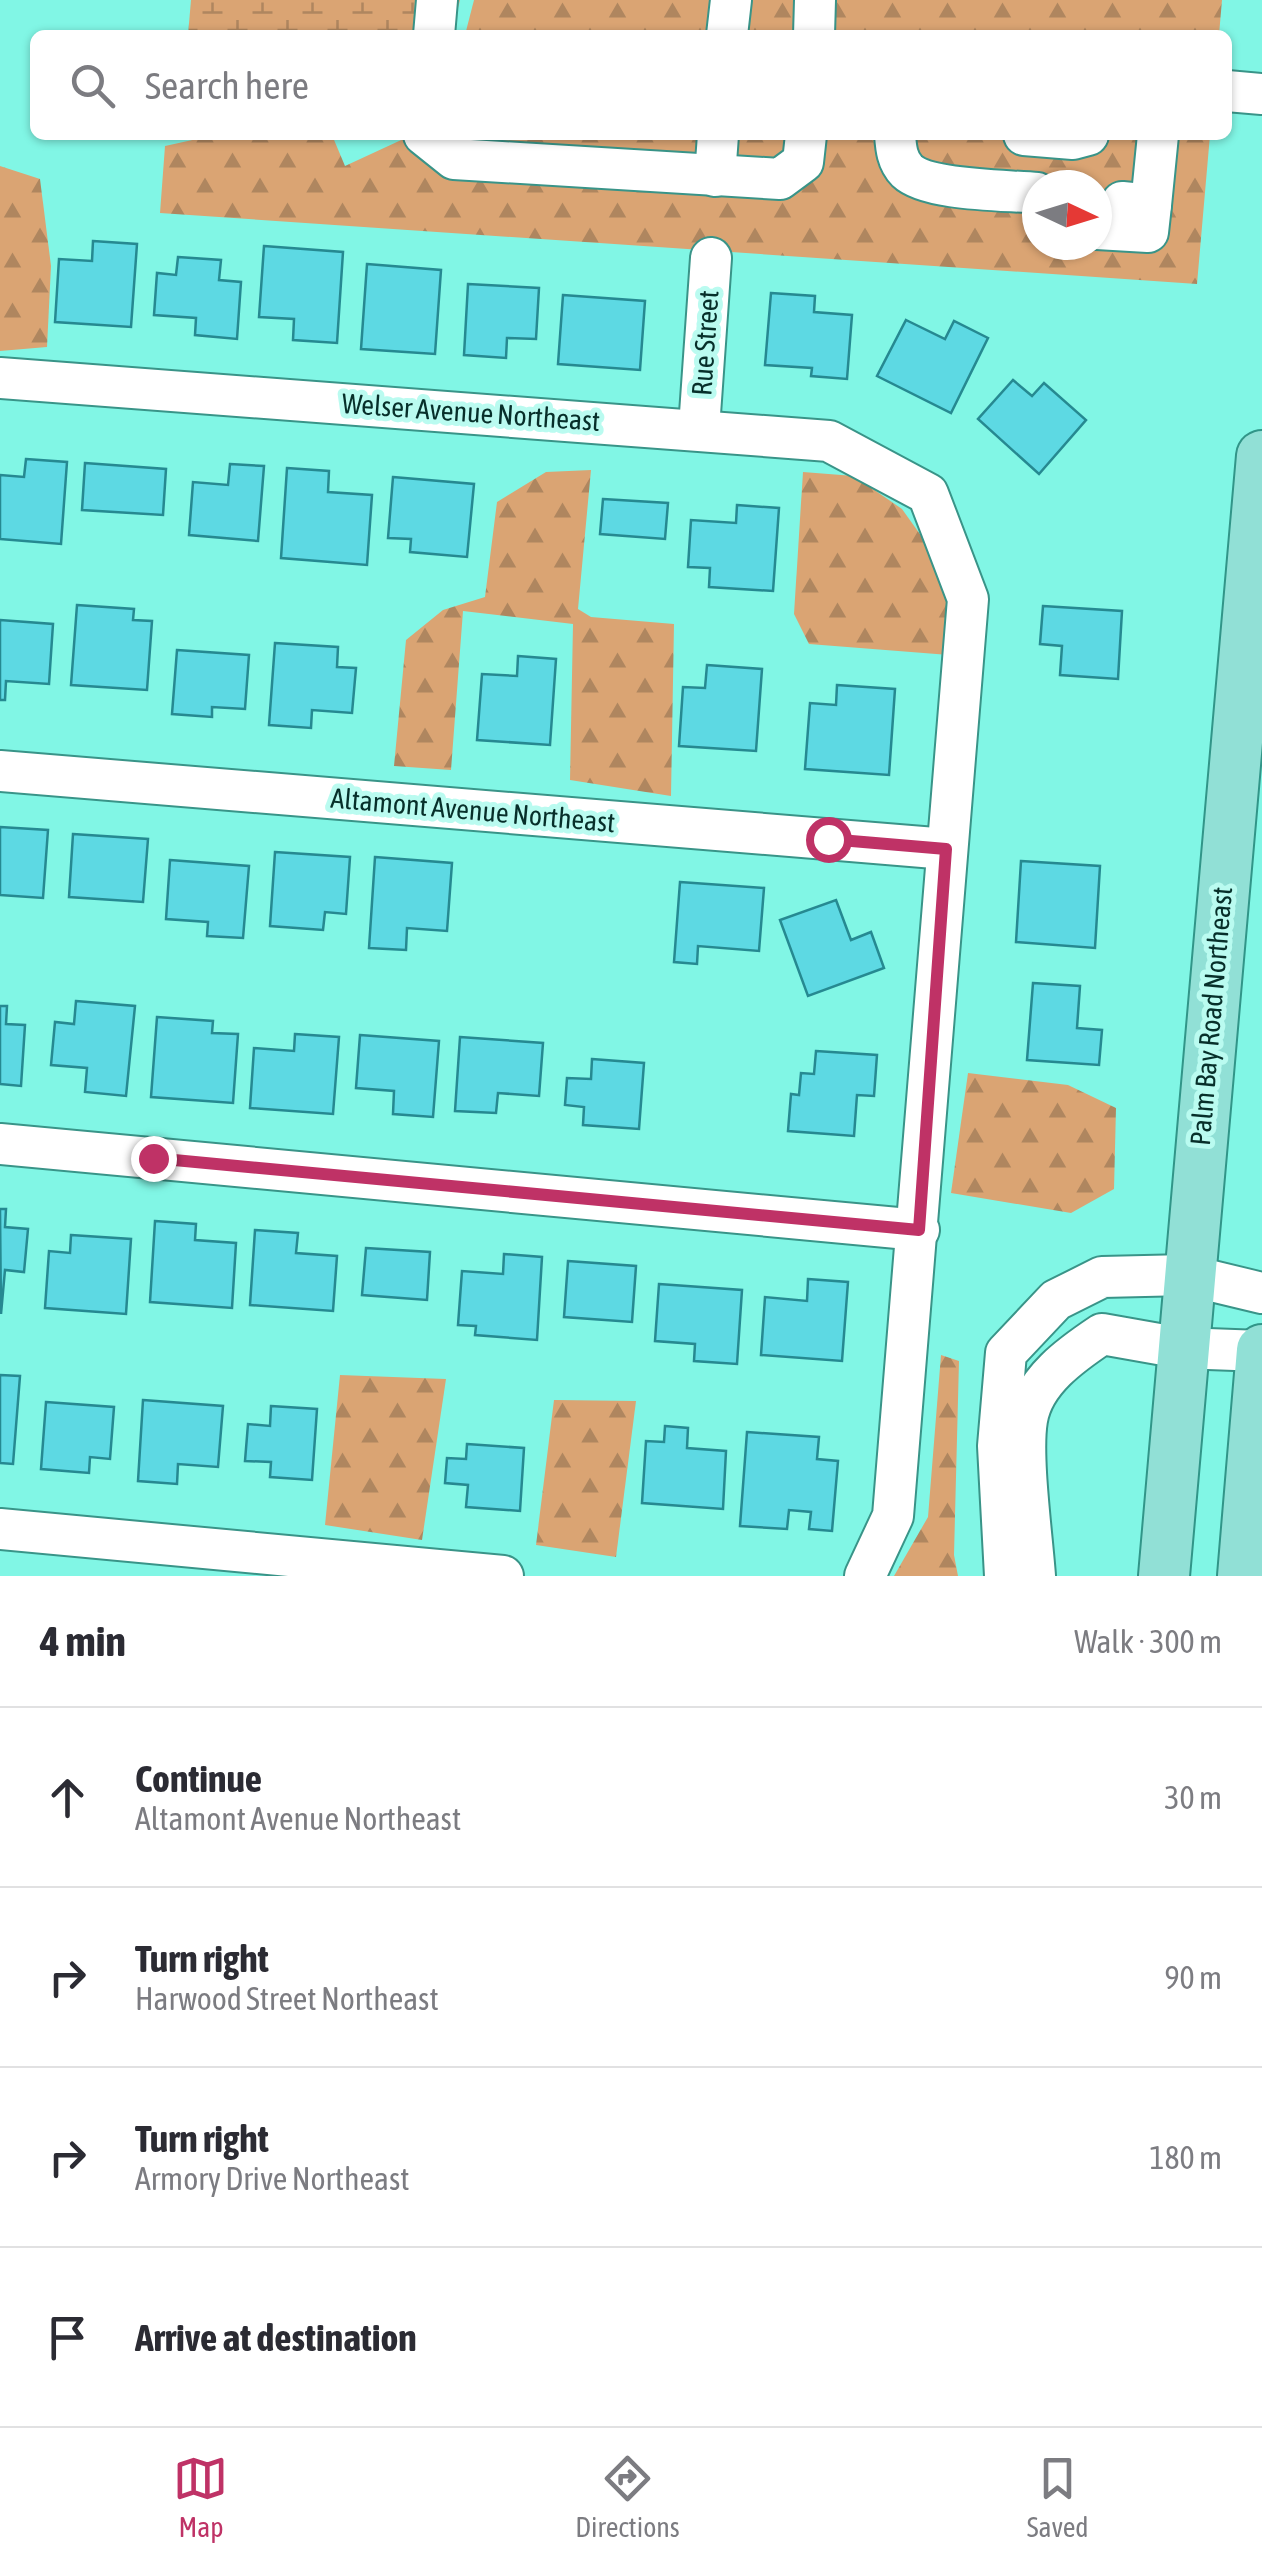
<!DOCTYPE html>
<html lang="en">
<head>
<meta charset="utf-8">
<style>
	body { margin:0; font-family:"Asap Condensed",sans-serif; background:#f2f2f3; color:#2b2b33 }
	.compass { position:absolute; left:1022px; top:170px; width:90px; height:90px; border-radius:50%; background:#fff; box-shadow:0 2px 8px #0004; rotate:94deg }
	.stop { position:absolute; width:30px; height:30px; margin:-22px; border:8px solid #bf3266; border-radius:50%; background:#fff }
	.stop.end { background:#bf3266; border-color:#fff; box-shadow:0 2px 10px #0008 }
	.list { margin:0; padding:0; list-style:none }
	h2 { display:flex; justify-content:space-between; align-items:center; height:130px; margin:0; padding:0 40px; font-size:42px }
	h2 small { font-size:32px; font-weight:400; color:#7c7c81 }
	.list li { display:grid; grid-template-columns:65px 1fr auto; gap:30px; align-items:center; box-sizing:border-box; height:180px; padding:0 40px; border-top:2px solid #e1e1e2 }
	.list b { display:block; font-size:38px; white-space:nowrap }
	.list p { margin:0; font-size:32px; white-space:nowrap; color:#7c7c81 }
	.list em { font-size:32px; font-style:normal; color:#7c7c81 }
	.icon { flex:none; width:55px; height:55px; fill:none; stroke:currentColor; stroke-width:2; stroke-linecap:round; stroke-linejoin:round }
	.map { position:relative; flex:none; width:1262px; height:1576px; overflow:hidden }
	.search { position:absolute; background:#fff; box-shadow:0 2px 8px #0004; left:30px; right:30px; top:30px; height:110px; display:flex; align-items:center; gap:25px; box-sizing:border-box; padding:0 35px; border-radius:15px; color:#7c7c81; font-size:38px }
	.sheet { height:850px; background:#fff }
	nav { display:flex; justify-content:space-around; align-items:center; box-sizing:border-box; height:140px; border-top:2px solid #e1e1e2; background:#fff; font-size:28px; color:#7c7c81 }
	nav a { display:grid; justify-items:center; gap:5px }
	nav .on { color:#bf3266 }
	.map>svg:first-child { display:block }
</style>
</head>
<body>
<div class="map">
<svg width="1262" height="1576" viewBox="0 0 1262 1576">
	<defs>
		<pattern id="forest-firs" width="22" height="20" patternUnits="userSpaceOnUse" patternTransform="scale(2.5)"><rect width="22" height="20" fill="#daa473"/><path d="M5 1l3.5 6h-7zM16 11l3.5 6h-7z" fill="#af865f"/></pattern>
		<pattern id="wetland-marsh" width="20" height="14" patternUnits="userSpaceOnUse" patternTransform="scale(2.5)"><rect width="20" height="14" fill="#daa473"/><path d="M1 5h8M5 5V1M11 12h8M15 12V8" fill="none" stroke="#af865f"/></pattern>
	</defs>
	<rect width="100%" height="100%" fill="#81f6e5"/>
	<!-- forest -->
	<g fill="url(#forest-firs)" fill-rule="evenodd">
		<path d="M 474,0 L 1222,0 L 1219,35 L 465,35 Z"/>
		<path d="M 215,135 L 332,135 L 345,166 L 412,135 L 1210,135 L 1197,284 L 160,213 L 165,146 ZM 1037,185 L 1097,185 L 1097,245 L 1037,245 Z"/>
		<path d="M 0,166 L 40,179 L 51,266 L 47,347 L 0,351 Z"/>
		<path d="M 591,470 L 578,609 L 591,617 L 674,624 L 671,796 L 570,780 L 573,624 L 463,611 L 451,770 L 394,766 L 406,640 L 443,610 L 485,597 L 497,502 L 546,472 Z"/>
		<path d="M 803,472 L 854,476 L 902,509 L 927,544 L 951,592 L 949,655 L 809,644 L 794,614 Z"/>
		<path d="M 968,1073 L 1068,1085 L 1116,1108 L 1114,1189 L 1071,1213 L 951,1193 Z"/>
		<path d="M 941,1355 L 959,1361 L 954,1555 L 958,1576 L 894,1576 L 928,1517 Z"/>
		<path d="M 340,1375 L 446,1379 L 422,1540 L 325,1525 Z"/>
		<path d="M 554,1400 L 636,1401 L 616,1557 L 536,1545 Z"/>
	</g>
	<!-- wetland -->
	<path fill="url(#wetland-marsh)" d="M 191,0 L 460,0 L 451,35 L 188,35 Z"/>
	<!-- building -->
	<g fill="#5dd9e3" stroke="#268991" stroke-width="2.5">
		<path d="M 93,241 L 137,244 L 131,327 L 55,322 L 59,259 L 92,261 Z"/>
		<path d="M 264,246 L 343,252 L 337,343 L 293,340 L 294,319 L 259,317 Z"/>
		<path d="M 178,257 L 221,260 L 219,280 L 241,282 L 237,339 L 195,335 L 196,318 L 154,315 L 157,273 L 176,275 Z"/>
		<path d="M 367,264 L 441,270 L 435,354 L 361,349 Z"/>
		<path d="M 468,284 L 539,288 L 536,339 L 507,338 L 506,358 L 464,355 Z"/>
		<path d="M 771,293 L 815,296 L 814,312 L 852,315 L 847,379 L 811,376 L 812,368 L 765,365 Z"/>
		<path d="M 563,295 L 645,301 L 640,370 L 558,364 Z"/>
		<path d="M 906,320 L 945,339 L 954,321 L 988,338 L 951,413 L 877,376 Z"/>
		<path d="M 1013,380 L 1032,396 L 1044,383 L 1086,420 L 1039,474 L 978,419 Z"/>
		<path d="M 26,459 L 67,462 L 61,544 L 0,539 L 0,475 L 24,477 Z"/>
		<path d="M 85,463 L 166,469 L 163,515 L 82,510 Z"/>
		<path d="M 230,464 L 264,466 L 258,541 L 189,535 L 193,482 L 228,485 Z"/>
		<path d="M 287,468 L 329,471 L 328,492 L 372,495 L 367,565 L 281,558 Z"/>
		<path d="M 393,477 L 474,484 L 467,557 L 410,552 L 411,539 L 388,538 Z"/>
		<path d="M 603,499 L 668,503 L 665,539 L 600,534 Z"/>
		<path d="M 737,505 L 779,508 L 773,591 L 709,587 L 710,568 L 688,567 L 691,520 L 736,523 Z"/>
		<path d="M 77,605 L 134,609 L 133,620 L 152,621 L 147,690 L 71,685 Z"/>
		<path d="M 1043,606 L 1122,611 L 1118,679 L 1060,675 L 1062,646 L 1040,644 Z"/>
		<path d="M 0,620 L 53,624 L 49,684 L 6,681 L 5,700 L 0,700 Z"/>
		<path d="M 275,643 L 338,647 L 337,667 L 356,668 L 352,713 L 312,710 L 311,728 L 269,725 Z"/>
		<path d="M 177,650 L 249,655 L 245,709 L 212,707 L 212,717 L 172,714 Z"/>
		<path d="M 518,656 L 556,659 L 550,745 L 477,740 L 482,674 L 517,676 Z"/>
		<path d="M 707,665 L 762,669 L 756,751 L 679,746 L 683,687 L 705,688 Z"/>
		<path d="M 837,685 L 895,689 L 889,775 L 805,769 L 810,703 L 836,705 Z"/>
		<path d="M 0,827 L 48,830 L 43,898 L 0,895 Z"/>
		<path d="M 73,834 L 148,839 L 143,902 L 69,897 Z"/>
		<path d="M 275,852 L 350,857 L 346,914 L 325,912 L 323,930 L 270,926 Z"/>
		<path d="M 375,857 L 452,863 L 447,931 L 407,928 L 406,950 L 369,948 Z"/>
		<path d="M 170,860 L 249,866 L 243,938 L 207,936 L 208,922 L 166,919 Z"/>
		<path d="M 1021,861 L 1100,866 L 1095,948 L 1016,942 Z"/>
		<path d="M 680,882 L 764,888 L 759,951 L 698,946 L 697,964 L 674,962 Z"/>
		<path d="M 836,900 L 851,940 L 871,932 L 884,968 L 808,996 L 780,920 Z"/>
		<path d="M 1033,983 L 1080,986 L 1077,1028 L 1102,1030 L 1099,1065 L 1027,1060 Z"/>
		<path d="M 76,1001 L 135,1006 L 126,1096 L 85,1092 L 87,1068 L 51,1065 L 55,1022 L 74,1024 Z"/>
		<path d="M 0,1006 L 7,1006 L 6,1024 L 25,1025 L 21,1086 L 0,1084 Z"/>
		<path d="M 157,1017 L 213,1021 L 212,1033 L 238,1034 L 233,1103 L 151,1097 Z"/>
		<path d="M 295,1034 L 339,1037 L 333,1114 L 250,1108 L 254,1048 L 294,1051 Z"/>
		<path d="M 360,1035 L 439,1041 L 433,1117 L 393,1114 L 394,1091 L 356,1088 Z"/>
		<path d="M 460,1037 L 543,1043 L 539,1096 L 498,1093 L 496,1113 L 455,1111 Z"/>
		<path d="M 816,1051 L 877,1055 L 874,1096 L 857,1095 L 854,1136 L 788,1131 L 791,1094 L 799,1095 L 801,1073 L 814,1074 Z"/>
		<path d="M 592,1059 L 644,1063 L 639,1129 L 583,1125 L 584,1107 L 565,1105 L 567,1078 L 591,1079 Z"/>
		<path d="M 0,1209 L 6,1209 L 5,1227 L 28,1229 L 24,1272 L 5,1270 L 1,1314 Z"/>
		<path d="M 155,1221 L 196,1224 L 195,1240 L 236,1243 L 232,1308 L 150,1302 Z"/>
		<path d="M 255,1230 L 298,1233 L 296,1253 L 337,1256 L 333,1311 L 250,1305 Z"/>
		<path d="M 71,1235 L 131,1239 L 126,1314 L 45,1308 L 49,1251 L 70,1253 Z"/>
		<path d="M 366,1248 L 430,1252 L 427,1300 L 362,1295 Z"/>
		<path d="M 504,1254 L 542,1257 L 537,1340 L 475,1335 L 476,1326 L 458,1325 L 462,1271 L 503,1274 Z"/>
		<path d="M 568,1261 L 636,1266 L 632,1322 L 564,1317 Z"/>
		<path d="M 808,1279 L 848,1282 L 842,1361 L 761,1355 L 765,1297 L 807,1301 Z"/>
		<path d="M 659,1284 L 742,1290 L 737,1364 L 694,1361 L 695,1344 L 655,1341 Z"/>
		<path d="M 0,1375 L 20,1376 L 13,1464 L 0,1463 Z"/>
		<path d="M 143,1400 L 223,1406 L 218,1467 L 178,1464 L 177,1484 L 138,1481 Z"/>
		<path d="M 46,1402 L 114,1407 L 110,1459 L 90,1457 L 89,1473 L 41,1469 Z"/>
		<path d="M 271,1406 L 317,1409 L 312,1480 L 270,1477 L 271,1462 L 245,1461 L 248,1424 L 270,1426 Z"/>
		<path d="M 665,1426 L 688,1428 L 687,1448 L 726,1451 L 723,1509 L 642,1503 L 646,1441 L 664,1442 Z"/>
		<path d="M 747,1432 L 819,1437 L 817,1459 L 838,1461 L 832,1531 L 809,1529 L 811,1512 L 789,1510 L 787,1529 L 740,1526 Z"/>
		<path d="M 467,1444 L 524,1448 L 520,1511 L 466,1507 L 468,1485 L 445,1483 L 447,1458 L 466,1459 Z"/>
	</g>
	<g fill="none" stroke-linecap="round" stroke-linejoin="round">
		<!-- minor casing -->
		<g stroke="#399488" stroke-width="44">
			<g id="minor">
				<path d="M 434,35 L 437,0"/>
				<path d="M 727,35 L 731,0"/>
				<path d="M 814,35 L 815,0"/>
				<path d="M 1227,91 L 1262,94"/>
				<path d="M 424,135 L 454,159 L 780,179 L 803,162 L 806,135"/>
				<path d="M 895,135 C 896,148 897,161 907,171 C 928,191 1007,190 1037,193"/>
				<path d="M 1024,135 L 1073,139 L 1088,135"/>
				<path d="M 715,176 L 718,135"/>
				<path d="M 1122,202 L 1151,205 L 1158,135"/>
				<path d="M 1097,229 L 1148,232 L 1151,205"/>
				<path d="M 0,378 L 829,441 L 928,494 L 968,599 L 893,1516 L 865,1576"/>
				<path d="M 699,428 L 711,258"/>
				<path d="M 0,771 L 947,849"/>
				<path d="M 0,1144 L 919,1230"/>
				<path d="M 0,1529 L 503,1576"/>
				<path d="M 1005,1576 L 998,1446 L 1006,1353 L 1056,1300 L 1102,1277 L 1187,1275 L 1262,1293"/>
				<path d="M 1035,1576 C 1032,1535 1021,1456 1027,1420 C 1033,1381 1072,1354 1102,1334 L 1181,1348 L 1262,1351"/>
			</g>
		</g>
		<!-- major casing -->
		<g stroke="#319588" stroke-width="54">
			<g id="major">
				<path d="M 1164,1576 L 1262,456"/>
				<path d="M 1243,1576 L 1262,1350"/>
			</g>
		</g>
		<!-- minor -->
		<use href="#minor" stroke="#fff" stroke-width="40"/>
		<!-- major -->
		<use href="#major" stroke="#91e0d6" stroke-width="50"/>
	</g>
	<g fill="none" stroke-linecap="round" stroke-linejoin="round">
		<!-- route -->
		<path stroke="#bf3266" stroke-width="12" d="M 153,1158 L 919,1230 L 946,849 L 828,839"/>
	</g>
	<g text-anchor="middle" stroke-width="10" stroke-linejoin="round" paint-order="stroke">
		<!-- street labels -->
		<g font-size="28" fill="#072f2a" stroke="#bafbf0">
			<text transform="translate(705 343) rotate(-86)" y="10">Rue Street</text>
			<text transform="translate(471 412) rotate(4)" y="10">Welser Avenue Northeast</text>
			<text transform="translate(473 810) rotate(5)" y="10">Altamont Avenue Northeast</text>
			<text transform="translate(1211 1016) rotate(-85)" y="10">Palm Bay Road Northeast</text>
		</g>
	</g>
</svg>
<svg class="compass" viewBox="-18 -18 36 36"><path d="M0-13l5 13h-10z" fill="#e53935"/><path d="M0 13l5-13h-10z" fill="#7c7c81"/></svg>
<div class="stop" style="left:828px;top:839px"></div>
<div class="stop end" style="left:153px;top:1158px"></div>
<div class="search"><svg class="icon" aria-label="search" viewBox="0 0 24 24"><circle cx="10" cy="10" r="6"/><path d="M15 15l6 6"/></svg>Search here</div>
</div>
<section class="sheet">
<h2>4 min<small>Walk · 300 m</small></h2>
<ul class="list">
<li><svg class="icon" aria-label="ahead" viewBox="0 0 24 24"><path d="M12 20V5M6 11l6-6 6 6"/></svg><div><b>Continue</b><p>Altamont Avenue Northeast</p></div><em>30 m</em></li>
<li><svg class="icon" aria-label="right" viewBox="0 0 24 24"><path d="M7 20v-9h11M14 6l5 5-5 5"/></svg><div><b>Turn right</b><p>Harwood Street Northeast</p></div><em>90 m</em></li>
<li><svg class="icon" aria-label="right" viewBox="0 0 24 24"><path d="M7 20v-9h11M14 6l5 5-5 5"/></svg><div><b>Turn right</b><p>Armory Drive Northeast</p></div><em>180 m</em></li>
<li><svg class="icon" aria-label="arrive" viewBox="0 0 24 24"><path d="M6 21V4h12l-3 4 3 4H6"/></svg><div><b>Arrive at destination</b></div></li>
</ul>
</section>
<nav>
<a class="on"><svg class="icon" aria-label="map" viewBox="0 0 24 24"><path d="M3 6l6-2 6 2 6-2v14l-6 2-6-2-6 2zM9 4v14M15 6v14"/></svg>Map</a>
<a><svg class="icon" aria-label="directions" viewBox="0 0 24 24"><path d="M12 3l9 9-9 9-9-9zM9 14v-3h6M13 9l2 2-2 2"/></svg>Directions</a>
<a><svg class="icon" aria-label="saved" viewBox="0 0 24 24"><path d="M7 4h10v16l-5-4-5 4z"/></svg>Saved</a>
</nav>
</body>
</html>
